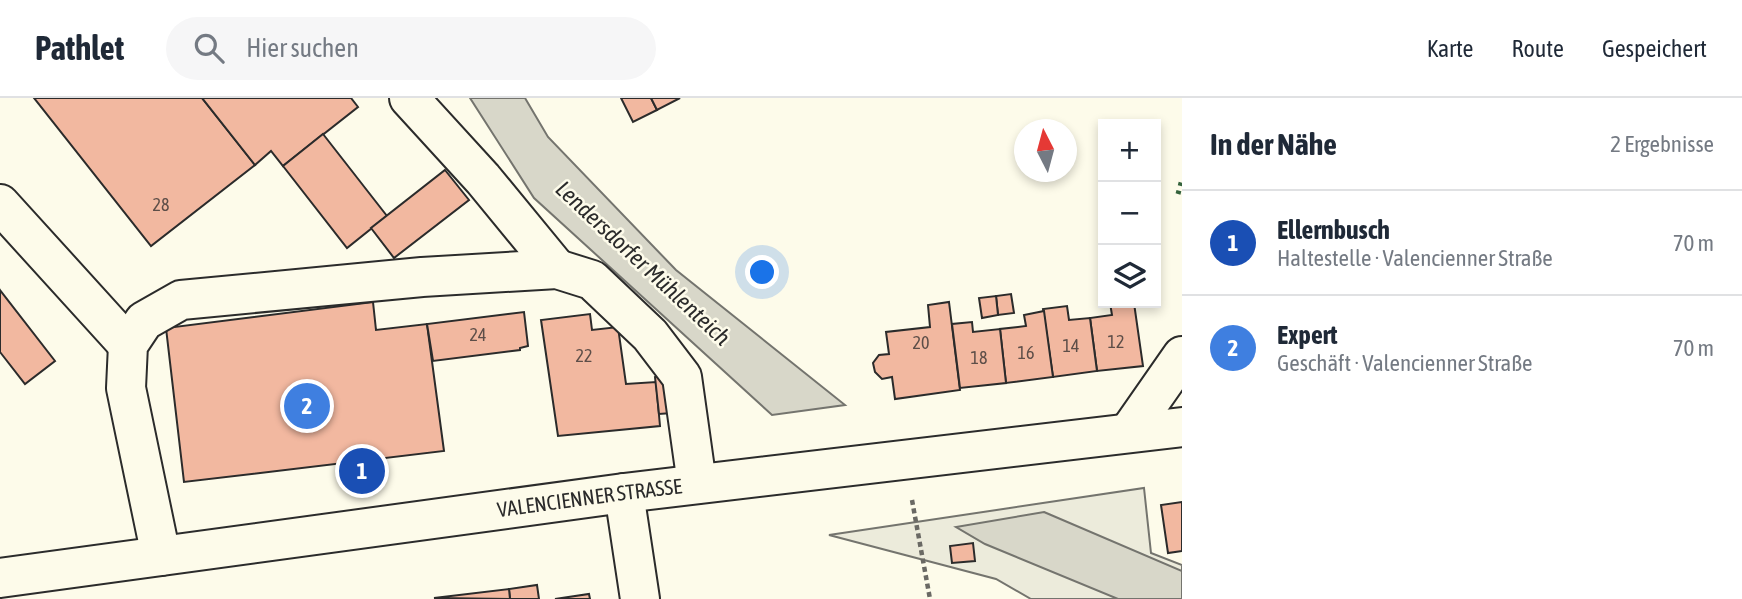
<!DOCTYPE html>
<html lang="de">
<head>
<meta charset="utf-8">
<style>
	body { margin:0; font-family:"Asap Condensed",sans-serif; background:#f6f6f7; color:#1f2937 }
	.controls { position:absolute; right:21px; top:21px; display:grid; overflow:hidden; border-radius:0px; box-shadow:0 4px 10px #0003 }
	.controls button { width:63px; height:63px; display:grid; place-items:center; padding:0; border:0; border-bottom:2px solid #e0e1e3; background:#fff; color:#1f2937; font:35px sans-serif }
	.compass { position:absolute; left:1014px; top:21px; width:63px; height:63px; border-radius:50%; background:#fff; box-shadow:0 4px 10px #0003; rotate:354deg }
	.you { position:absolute; left:763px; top:175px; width:24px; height:24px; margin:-18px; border:5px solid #fff; border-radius:50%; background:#1a73e8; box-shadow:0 0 0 10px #1a73e833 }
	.badge { display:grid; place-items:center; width:46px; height:46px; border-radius:50%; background:#b45309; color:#fff; font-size:23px; font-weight:700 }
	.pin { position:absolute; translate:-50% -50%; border:4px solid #fff; box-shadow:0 2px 7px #0006 }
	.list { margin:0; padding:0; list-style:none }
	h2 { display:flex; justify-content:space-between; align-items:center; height:91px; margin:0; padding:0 28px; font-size:30px }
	h2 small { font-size:23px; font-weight:400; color:#747a83 }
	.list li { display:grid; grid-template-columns:46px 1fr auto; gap:21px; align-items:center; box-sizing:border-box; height:105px; padding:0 28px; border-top:2px solid #e0e1e3 }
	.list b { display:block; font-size:26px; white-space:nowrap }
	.list p { margin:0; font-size:23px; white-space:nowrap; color:#747a83 }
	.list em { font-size:23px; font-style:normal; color:#747a83 }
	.icon { flex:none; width:38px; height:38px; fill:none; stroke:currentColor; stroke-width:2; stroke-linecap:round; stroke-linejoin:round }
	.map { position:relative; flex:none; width:1182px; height:501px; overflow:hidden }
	header { display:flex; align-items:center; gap:42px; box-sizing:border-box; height:98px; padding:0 35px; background:#fff; border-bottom:2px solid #e0e1e3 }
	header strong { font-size:33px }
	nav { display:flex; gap:38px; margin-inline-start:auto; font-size:24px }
	.search { width:490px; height:63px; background:#f6f6f7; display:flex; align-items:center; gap:18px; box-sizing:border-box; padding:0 24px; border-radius:38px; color:#747a83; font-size:26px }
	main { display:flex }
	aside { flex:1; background:#fff }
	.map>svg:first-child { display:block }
</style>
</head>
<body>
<header>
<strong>Pathlet</strong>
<div class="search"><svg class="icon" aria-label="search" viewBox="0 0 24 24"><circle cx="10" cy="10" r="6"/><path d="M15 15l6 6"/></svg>Hier suchen</div>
<nav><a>Karte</a><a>Route</a><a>Gespeichert</a></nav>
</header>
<main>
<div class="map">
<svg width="1182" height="501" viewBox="0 0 1182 501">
	<rect width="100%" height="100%" fill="#fdfbea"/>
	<!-- green -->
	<path fill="#ecebdb" stroke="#74746e" stroke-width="2" d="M 1144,390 L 1151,455 L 1182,467 L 1182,501 L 1031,501 L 996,481 L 829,437 Z"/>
	<!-- water -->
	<g fill="#d8d7c9" stroke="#74746e" stroke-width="2">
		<path d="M 470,0 L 525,0 L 548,39 L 676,172 L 845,307 L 772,317 L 534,100 Z"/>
		<path d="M 1044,414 L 1182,473 L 1182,501 L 1118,501 L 985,446 L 956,429 Z"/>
	</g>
	<!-- building -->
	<g fill="#f2b8a0" stroke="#2b2b2b" stroke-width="2">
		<path d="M 34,0 L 202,0 L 255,67 L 151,148 Z"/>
		<path d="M 202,0 L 351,0 L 358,9 L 283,68 L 271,53 L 255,67 Z"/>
		<path d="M 621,0 L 651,0 L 657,12 L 633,24 Z"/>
		<path d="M 651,0 L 680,0 L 657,12 Z"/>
		<path d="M 323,36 L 387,118 L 347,150 L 283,68 Z"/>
		<path d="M 445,72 L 469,102 L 394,160 L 371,130 Z"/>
		<path d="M 0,192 L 55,263 L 25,286 L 0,254 Z"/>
		<path d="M 1011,196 L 1014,215 L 998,217 L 996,198 Z"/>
		<path d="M 996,198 L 998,217 L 982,220 L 979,200 Z"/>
		<path d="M 373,204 L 376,232 L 427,226 L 444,353 L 184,384 L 166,230 Z"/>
		<path d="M 949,204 L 960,292 L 895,301 L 892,279 L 882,281 L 875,274 L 873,265 L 879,257 L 889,256 L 886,234 L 930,229 L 928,207 Z"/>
		<path d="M 1110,205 L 1134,205 L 1143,268 L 1097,273 L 1090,220 L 1112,217 Z"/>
		<path d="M 1067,208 L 1069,222 L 1090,220 L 1097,273 L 1053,279 L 1043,211 Z"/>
		<path d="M 1044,213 L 1053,279 L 1006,285 L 1000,231 L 1026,228 L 1024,217 Z"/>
		<path d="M 524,214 L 528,248 L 520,250 L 520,252 L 433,263 L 427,226 Z"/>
		<path d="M 590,216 L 592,232 L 618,229 L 626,286 L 656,284 L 660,328 L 558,338 L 541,222 Z"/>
		<path d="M 972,224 L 973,234 L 1000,231 L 1006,285 L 960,290 L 952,226 Z"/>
		<path d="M 669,277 L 672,315 L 659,316 L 655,279 Z"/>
		<path d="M 1182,404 L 1182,453 L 1168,455 L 1161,407 Z"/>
		<path d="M 973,445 L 975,463 L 952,465 L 950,448 Z"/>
		<path d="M 537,487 L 539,501 L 510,501 L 509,491 Z"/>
		<path d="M 509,491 L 510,501 L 434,500 Z"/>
		<path d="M 589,496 L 590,501 L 555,501 Z"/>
	</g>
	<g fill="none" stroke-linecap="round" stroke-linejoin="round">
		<!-- minor casing -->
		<g stroke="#2b2b2b" stroke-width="42">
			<g id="minor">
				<path d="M 409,0 L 483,81 L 557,171"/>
				<path d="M 0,106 L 128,247"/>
				<path d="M 624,395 L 640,501"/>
				<path d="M 161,458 L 126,290 L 128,247 L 144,223 L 181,202 L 422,179 L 557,171 L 592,182 L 650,237 L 682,279 L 697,386"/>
			</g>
		</g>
		<!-- major casing -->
		<g stroke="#2b2b2b" stroke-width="42">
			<g id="major">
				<path d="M 1129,334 L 1182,258"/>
				<path id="s1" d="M 0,480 L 624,395 L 1182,329"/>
			</g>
		</g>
		<!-- path -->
		<path stroke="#6a6964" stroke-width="4.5" stroke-dasharray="5 3.5" stroke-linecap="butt" d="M 912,402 L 930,501"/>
		<!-- minor -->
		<use href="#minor" stroke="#fdfbea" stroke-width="38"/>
		<!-- major -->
		<use href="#major" stroke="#fdfbea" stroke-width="38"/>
		<!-- hedge -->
		<path stroke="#34623c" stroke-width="5" stroke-dasharray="3.5 5" stroke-linecap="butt" d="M 1178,96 L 1182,81"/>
	</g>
	<g text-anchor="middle" stroke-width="5" stroke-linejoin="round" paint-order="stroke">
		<!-- number labels -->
		<g font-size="18" fill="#5d4e48">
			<text x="161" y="113">28</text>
			<text x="478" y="243">24</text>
			<text x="1116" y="250">12</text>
			<text x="921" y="251">20</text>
			<text x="1071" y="254">14</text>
			<text x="1026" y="261">16</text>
			<text x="584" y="264">22</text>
			<text x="979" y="266">18</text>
		</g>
		<!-- street labels -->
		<g font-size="21" fill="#2b2b2b" stroke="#fdfbea">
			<text dy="7" stroke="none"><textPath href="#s1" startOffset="595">VALENCIENNER STRASSE</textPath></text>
		</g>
		<!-- water labels -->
		<g font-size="23" font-style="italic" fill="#2b2b2b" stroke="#fdfbea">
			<text transform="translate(643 165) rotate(43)" y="8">Lendersdorfer Mühlenteich</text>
		</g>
	</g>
</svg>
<div class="controls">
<button>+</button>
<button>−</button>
<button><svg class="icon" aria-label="layers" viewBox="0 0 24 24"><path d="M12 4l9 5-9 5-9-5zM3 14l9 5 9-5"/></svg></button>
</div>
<svg class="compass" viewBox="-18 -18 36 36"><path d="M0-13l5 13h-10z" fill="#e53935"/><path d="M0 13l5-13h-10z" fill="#747a83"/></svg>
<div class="you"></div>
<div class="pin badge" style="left:362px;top:373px;background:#1a4fb4">1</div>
<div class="pin badge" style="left:307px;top:308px;background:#3f7fe0">2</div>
</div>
<aside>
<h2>In der Nähe<small>2 Ergebnisse</small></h2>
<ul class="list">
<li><span class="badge" style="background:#1a4fb4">1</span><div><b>Ellernbusch</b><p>Haltestelle · Valencienner Straße</p></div><em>70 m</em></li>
<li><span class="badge" style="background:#3f7fe0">2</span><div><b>Expert</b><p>Geschäft · Valencienner Straße</p></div><em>70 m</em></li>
</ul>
</aside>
</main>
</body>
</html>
